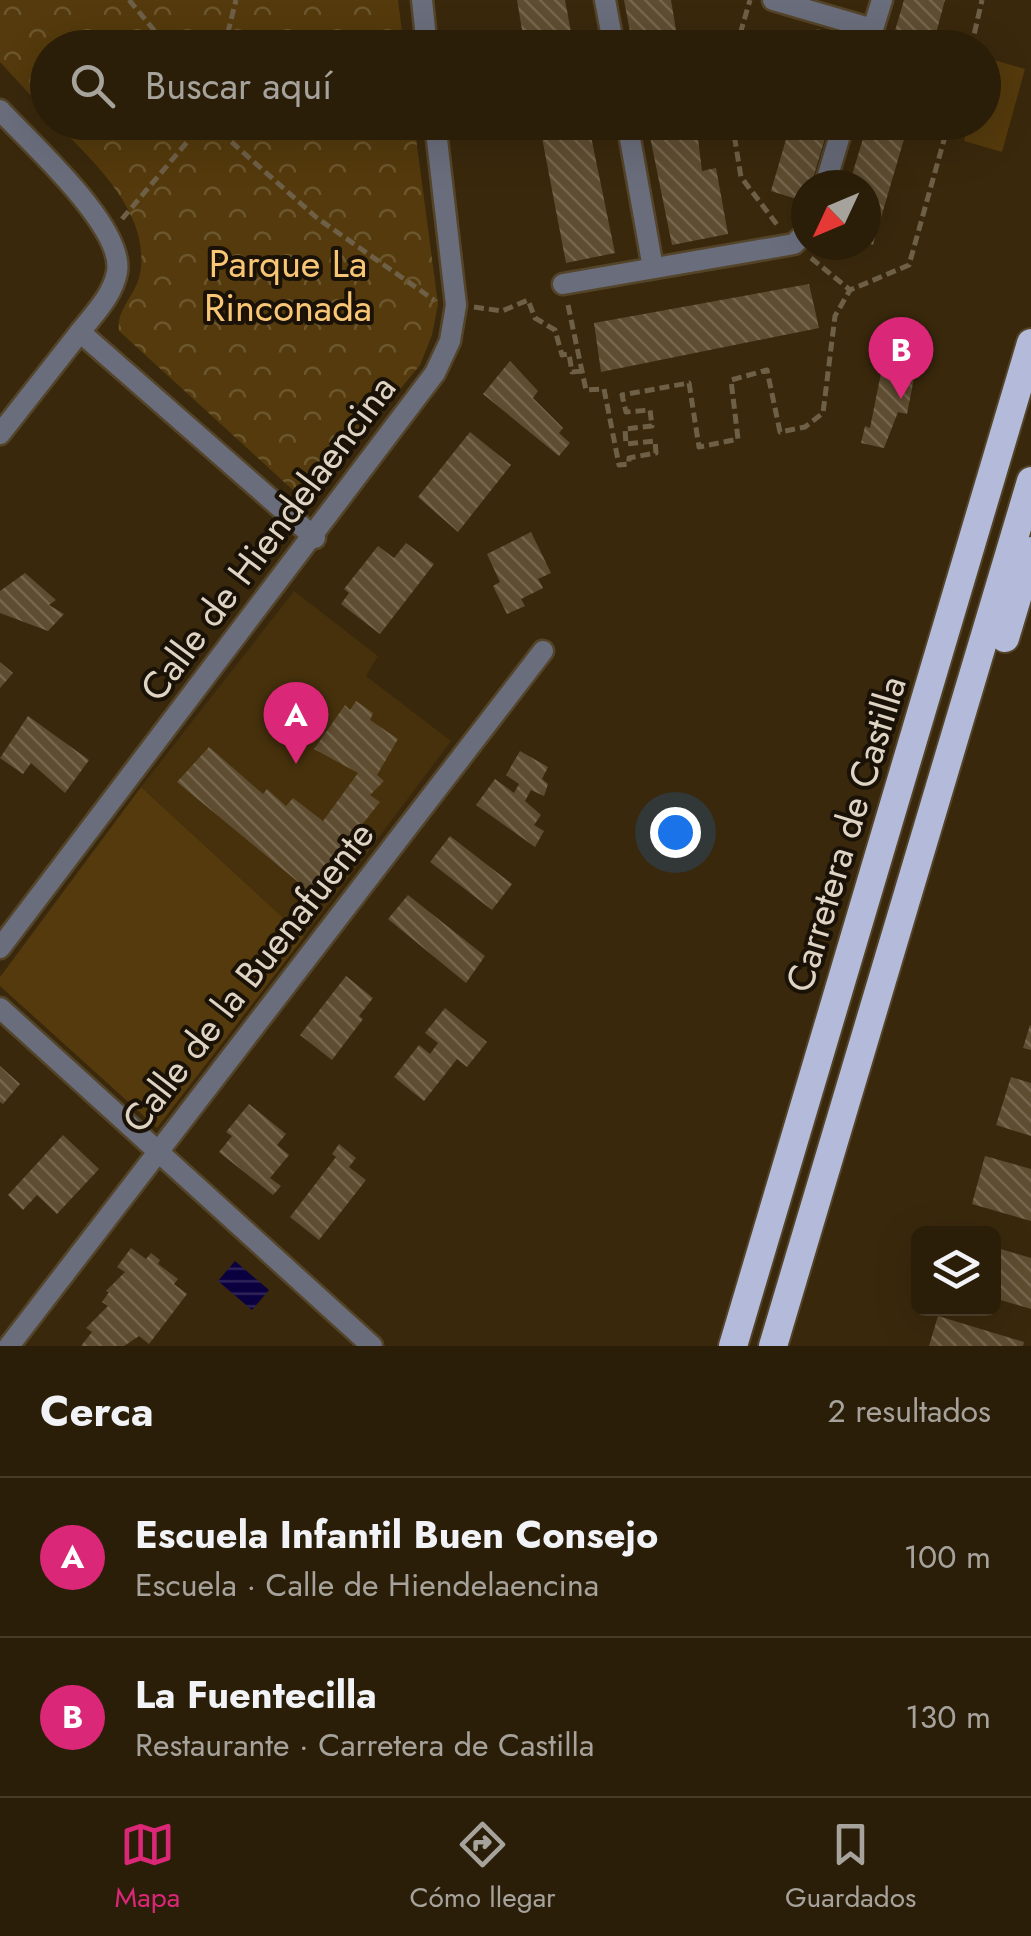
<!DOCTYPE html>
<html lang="es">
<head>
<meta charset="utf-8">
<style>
	body { margin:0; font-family:Jost,sans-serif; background:#332712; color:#f1f3f6 }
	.controls { position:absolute; right:30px; bottom:30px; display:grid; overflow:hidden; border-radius:15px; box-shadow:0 10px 40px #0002 }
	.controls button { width:90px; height:90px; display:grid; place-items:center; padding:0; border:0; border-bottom:2px solid #473c2a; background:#2b1e09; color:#f1f3f6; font:50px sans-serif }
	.compass { position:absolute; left:791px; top:170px; width:90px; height:90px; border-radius:50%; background:#2b1e09; box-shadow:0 10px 40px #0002; rotate:226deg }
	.you { position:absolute; left:675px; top:832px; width:35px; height:35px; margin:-25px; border:8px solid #fff; border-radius:50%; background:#1a73e8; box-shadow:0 0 0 15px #1a73e833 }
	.badge { display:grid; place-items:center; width:65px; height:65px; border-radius:50%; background:#db2777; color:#fff; font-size:32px; font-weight:700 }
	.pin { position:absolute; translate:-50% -82px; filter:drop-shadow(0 2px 5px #0008) }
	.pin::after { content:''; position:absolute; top:52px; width:35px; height:30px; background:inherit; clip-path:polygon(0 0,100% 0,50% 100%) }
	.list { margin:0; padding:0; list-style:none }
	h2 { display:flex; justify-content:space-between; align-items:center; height:130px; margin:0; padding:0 40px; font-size:42px }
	h2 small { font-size:32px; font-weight:400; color:#a6a29c }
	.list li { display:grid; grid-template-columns:65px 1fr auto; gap:30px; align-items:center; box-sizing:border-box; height:160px; padding:0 40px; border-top:2px solid #473c2a }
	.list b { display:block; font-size:38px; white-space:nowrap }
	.list p { margin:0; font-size:32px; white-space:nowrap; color:#a6a29c }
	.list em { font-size:32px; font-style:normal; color:#a6a29c }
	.icon { flex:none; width:55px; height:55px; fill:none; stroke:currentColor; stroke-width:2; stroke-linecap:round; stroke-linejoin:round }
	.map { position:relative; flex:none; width:1031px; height:1346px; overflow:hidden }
	.search { position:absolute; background:#2b1e09; box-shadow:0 10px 40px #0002; left:30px; right:30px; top:30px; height:110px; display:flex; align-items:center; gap:25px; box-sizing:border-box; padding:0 35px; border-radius:55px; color:#a6a29c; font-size:38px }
	.sheet { height:450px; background:#2b1e09 }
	nav { display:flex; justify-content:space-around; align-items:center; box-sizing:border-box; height:140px; border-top:2px solid #473c2a; background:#2b1e09; font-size:28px; color:#a6a29c }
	nav a { display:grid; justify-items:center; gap:5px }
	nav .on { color:#db2777 }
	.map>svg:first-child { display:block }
</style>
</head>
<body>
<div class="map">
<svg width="1031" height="1346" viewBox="0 0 1031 1346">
	<defs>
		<pattern id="park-crowns" width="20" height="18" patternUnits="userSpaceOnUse" patternTransform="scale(2.5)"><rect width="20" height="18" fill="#543a0c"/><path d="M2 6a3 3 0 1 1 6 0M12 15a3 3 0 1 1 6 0" fill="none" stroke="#6c562e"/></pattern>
		<pattern id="water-rules" width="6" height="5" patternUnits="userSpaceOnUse" patternTransform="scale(2.5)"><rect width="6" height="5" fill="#0b003f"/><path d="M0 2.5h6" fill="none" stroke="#2e2459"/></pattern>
		<pattern id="building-back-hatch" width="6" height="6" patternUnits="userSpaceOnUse" patternTransform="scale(2.5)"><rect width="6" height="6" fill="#5f4d31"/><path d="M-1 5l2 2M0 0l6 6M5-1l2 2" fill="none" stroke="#76664d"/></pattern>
	</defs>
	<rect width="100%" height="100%" fill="#39280c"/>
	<!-- built -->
	<path fill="#46310c" d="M 294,591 L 378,656 L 366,676 L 451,741 L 304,937 L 141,787 Z"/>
	<!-- grass -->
	<g fill="#543a0c">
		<path d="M 987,58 L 1025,69 L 1002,152 L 964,141 L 969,123 L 984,122 Z"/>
		<path d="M 141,787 L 304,937 L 157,1128 L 0,986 L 0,977 Z"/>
	</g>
	<!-- park -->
	<g fill="url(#park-crowns)">
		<path d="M 0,0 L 398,0 L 404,47 L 48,48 L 47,113 L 0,62 Z"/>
		<path d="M 56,123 L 414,123 L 438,304 L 432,335 L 420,365 L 309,500 L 295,492 L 119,331 C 116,309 136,295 140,274 C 151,212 93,162 56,123 Z"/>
	</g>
	<!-- water -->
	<path fill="url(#water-rules)" d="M 235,1261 L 269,1290 L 252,1310 L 218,1281 Z"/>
	<!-- building -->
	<g fill="url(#building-back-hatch)">
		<path d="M 517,0 L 565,0 L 574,48 L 525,48 Z"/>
		<path d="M 624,0 L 671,0 L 679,48 L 633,48 Z"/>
		<path d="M 904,0 L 945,0 L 932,48 L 890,48 Z"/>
		<path d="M 817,29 L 856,40 L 853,48 L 812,48 Z"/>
		<path d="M 539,122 L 588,122 L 615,253 L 566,263 Z"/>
		<path d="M 647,122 L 696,122 L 702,171 L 716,168 L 728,234 L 672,245 Z"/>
		<path d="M 791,122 L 830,122 L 811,185 L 806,185 L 806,202 L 771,191 Z"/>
		<path d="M 868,122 L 909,122 L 873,245 L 866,243 L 866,185 L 849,185 Z"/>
		<path d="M 809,284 L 819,328 L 601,372 L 594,323 Z"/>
		<path d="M 881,343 L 906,348 L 906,355 L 918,358 L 907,414 L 898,412 L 884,448 L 861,443 L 865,426 L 870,428 L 882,368 L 877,367 Z"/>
		<path d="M 510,361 L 538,391 L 533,398 L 563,428 L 559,433 L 570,443 L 559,456 L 483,394 Z"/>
		<path d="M 470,432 L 511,465 L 458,532 L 418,497 Z"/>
		<path d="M 531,532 L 551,573 L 538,579 L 543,588 L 521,599 L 525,606 L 507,614 L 493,586 L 500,582 L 487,554 Z"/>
		<path d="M 406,543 L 434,564 L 380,634 L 341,604 L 349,593 L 344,589 L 378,546 L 394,558 Z"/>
		<path d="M 25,573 L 56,600 L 49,605 L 64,614 L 48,631 L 0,613 L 0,591 Z"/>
		<path d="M 0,662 L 13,673 L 0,688 Z"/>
		<path d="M 356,701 L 373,713 L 370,720 L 398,739 L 377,775 L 384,781 L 370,795 L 380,802 L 309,891 L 177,782 L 209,747 L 263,794 L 267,789 L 286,806 L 293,798 L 323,821 L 358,773 L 314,749 L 345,705 L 350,710 Z"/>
		<path d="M 28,716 L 89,760 L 65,793 L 31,763 L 23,774 L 0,758 Z"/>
		<path d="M 520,751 L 548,767 L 542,779 L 548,784 L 544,796 L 531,790 L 525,801 L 541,815 L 534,825 L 544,831 L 535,847 L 476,805 L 495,779 L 514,793 L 519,784 L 506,775 Z"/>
		<path d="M 450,836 L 512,884 L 492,910 L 430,862 Z"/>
		<path d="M 408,895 L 485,956 L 466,983 L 388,919 Z"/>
		<path d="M 346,976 L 373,998 L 359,1016 L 363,1019 L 332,1060 L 300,1035 Z"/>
		<path d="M 445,1008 L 487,1042 L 467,1067 L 457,1059 L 424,1101 L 394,1077 L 419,1045 L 430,1054 L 438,1043 L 425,1033 Z"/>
		<path d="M 1030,1025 L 1031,1026 L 1031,1050 L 1023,1048 Z"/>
		<path d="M 0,1066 L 20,1084 L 3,1104 L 0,1102 Z"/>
		<path d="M 1011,1077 L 1031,1083 L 1031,1136 L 996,1125 Z"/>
		<path d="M 249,1104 L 286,1134 L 277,1145 L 289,1155 L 270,1178 L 281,1186 L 273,1195 L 219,1152 L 232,1136 L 226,1132 Z"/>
		<path d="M 63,1135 L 99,1169 L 57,1214 L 37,1195 L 23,1210 L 8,1195 Z"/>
		<path d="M 339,1144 L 356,1158 L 349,1167 L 366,1180 L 319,1240 L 290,1217 L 336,1157 L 332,1154 Z"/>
		<path d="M 985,1156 L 1031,1169 L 1031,1221 L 972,1204 Z"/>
		<path d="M 994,1247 L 1031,1258 L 1031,1309 L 994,1298 Z"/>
		<path d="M 131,1248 L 146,1259 L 151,1253 L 160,1260 L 158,1264 L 178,1279 L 174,1284 L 187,1294 L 149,1344 L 139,1336 L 124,1346 L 81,1346 L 92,1332 L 86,1328 L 108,1306 L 102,1302 L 109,1292 L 106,1291 L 125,1272 L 117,1267 Z"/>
		<path d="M 938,1316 L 1024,1342 L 1023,1346 L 929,1346 Z"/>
	</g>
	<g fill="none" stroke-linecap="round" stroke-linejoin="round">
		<!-- minor casing -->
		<g stroke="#544429" stroke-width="25">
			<g id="minor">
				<path d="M 422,0 L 427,48"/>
				<path d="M 605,0 L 614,48"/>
				<path d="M 773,0 L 873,29"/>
				<path d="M 867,48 L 882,0"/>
				<path d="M 0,110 C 30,143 125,227 117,272 C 113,295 94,314 80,332"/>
				<path d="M 627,122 L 653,268"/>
				<path d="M 825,185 L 844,122"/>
				<path d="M 563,284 L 794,244 L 806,232"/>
				<path d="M 0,434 L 80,332 L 315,538"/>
				<path d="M 0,948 L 435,373 L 450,341 L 456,305 L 435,122"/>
				<path d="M 0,1008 L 372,1346"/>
				<path d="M 9,1346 L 543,651"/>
			</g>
		</g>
		<!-- trunk casing -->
		<g stroke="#544429" stroke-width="32">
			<g id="trunk">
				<path d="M 1005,638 L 1031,551"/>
				<path d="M 733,1346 L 1031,343"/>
				<path d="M 773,1346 L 1031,481"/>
			</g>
		</g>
		<!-- path -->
		<g stroke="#6e5f47" stroke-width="5" stroke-dasharray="10 5" stroke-linecap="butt">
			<path d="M 129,0 L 169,48"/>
			<path d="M 224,48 L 236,0"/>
			<path d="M 736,48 L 750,0"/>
			<path d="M 971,48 L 982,0"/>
			<path d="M 209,122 L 317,218 L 434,300"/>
			<path d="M 732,122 L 741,177 L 778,226"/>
			<path d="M 122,219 L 204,122"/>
			<path d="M 811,258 L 850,290 L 909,265 L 949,122"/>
			<path d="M 568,305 L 586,390 L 604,389 L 619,465 L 629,464 L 629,458 L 656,453 L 655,441 L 626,444 L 625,429 L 652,426 L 650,410 L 626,412 L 622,395 L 689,383 L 699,447 L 738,439 L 731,380 L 767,370 L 780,432 L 805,427 L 823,413 L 835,316 L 850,290"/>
			<path d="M 474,307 L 502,311 L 528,300 L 535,318 L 555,330 L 562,355 L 569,354 L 572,372 L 583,371"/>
		</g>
		<!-- minor -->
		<use href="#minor" stroke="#6a6d7b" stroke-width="20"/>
		<!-- trunk -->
		<use href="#trunk" stroke="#b4bada" stroke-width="28"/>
	</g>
	<g text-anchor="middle" stroke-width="8" stroke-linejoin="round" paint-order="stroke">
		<!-- park labels -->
		<g font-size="38" fill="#f9c675" stroke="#1a1207">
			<text x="288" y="277">Parque La<tspan x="288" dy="44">Rinconada</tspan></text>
		</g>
		<!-- street labels -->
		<g font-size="38" fill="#dfd4c4" stroke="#1a1207">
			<text transform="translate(268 538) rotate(-53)" y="13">Calle de Hiendelaencina</text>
			<text transform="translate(846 834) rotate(-73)" y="13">Carretera de Castilla</text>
			<text transform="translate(248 977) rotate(-52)" y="13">Calle de la Buenafuente</text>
		</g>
	</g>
</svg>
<div class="controls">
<button><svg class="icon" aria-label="layers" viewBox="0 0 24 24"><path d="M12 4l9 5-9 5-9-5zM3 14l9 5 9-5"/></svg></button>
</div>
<svg class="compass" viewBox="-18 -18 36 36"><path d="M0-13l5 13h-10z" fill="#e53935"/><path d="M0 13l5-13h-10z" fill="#a6a29c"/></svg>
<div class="you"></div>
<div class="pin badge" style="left:296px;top:764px">A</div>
<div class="pin badge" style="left:901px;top:399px">B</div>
<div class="search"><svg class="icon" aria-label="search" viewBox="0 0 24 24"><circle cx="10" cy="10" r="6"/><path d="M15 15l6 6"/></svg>Buscar aquí</div>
</div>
<section class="sheet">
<h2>Cerca<small>2 resultados</small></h2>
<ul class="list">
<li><span class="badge">A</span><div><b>Escuela Infantil Buen Consejo</b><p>Escuela · Calle de Hiendelaencina</p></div><em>100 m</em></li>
<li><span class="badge">B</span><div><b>La Fuentecilla</b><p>Restaurante · Carretera de Castilla</p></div><em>130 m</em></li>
</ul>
</section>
<nav>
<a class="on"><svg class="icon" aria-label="map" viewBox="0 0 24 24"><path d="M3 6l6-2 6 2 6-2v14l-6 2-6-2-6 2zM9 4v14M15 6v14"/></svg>Mapa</a>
<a><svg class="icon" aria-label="directions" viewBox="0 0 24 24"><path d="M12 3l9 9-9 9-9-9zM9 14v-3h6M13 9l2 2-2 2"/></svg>Cómo llegar</a>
<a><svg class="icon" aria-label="saved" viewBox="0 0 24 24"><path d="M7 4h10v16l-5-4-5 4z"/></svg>Guardados</a>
</nav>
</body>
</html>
